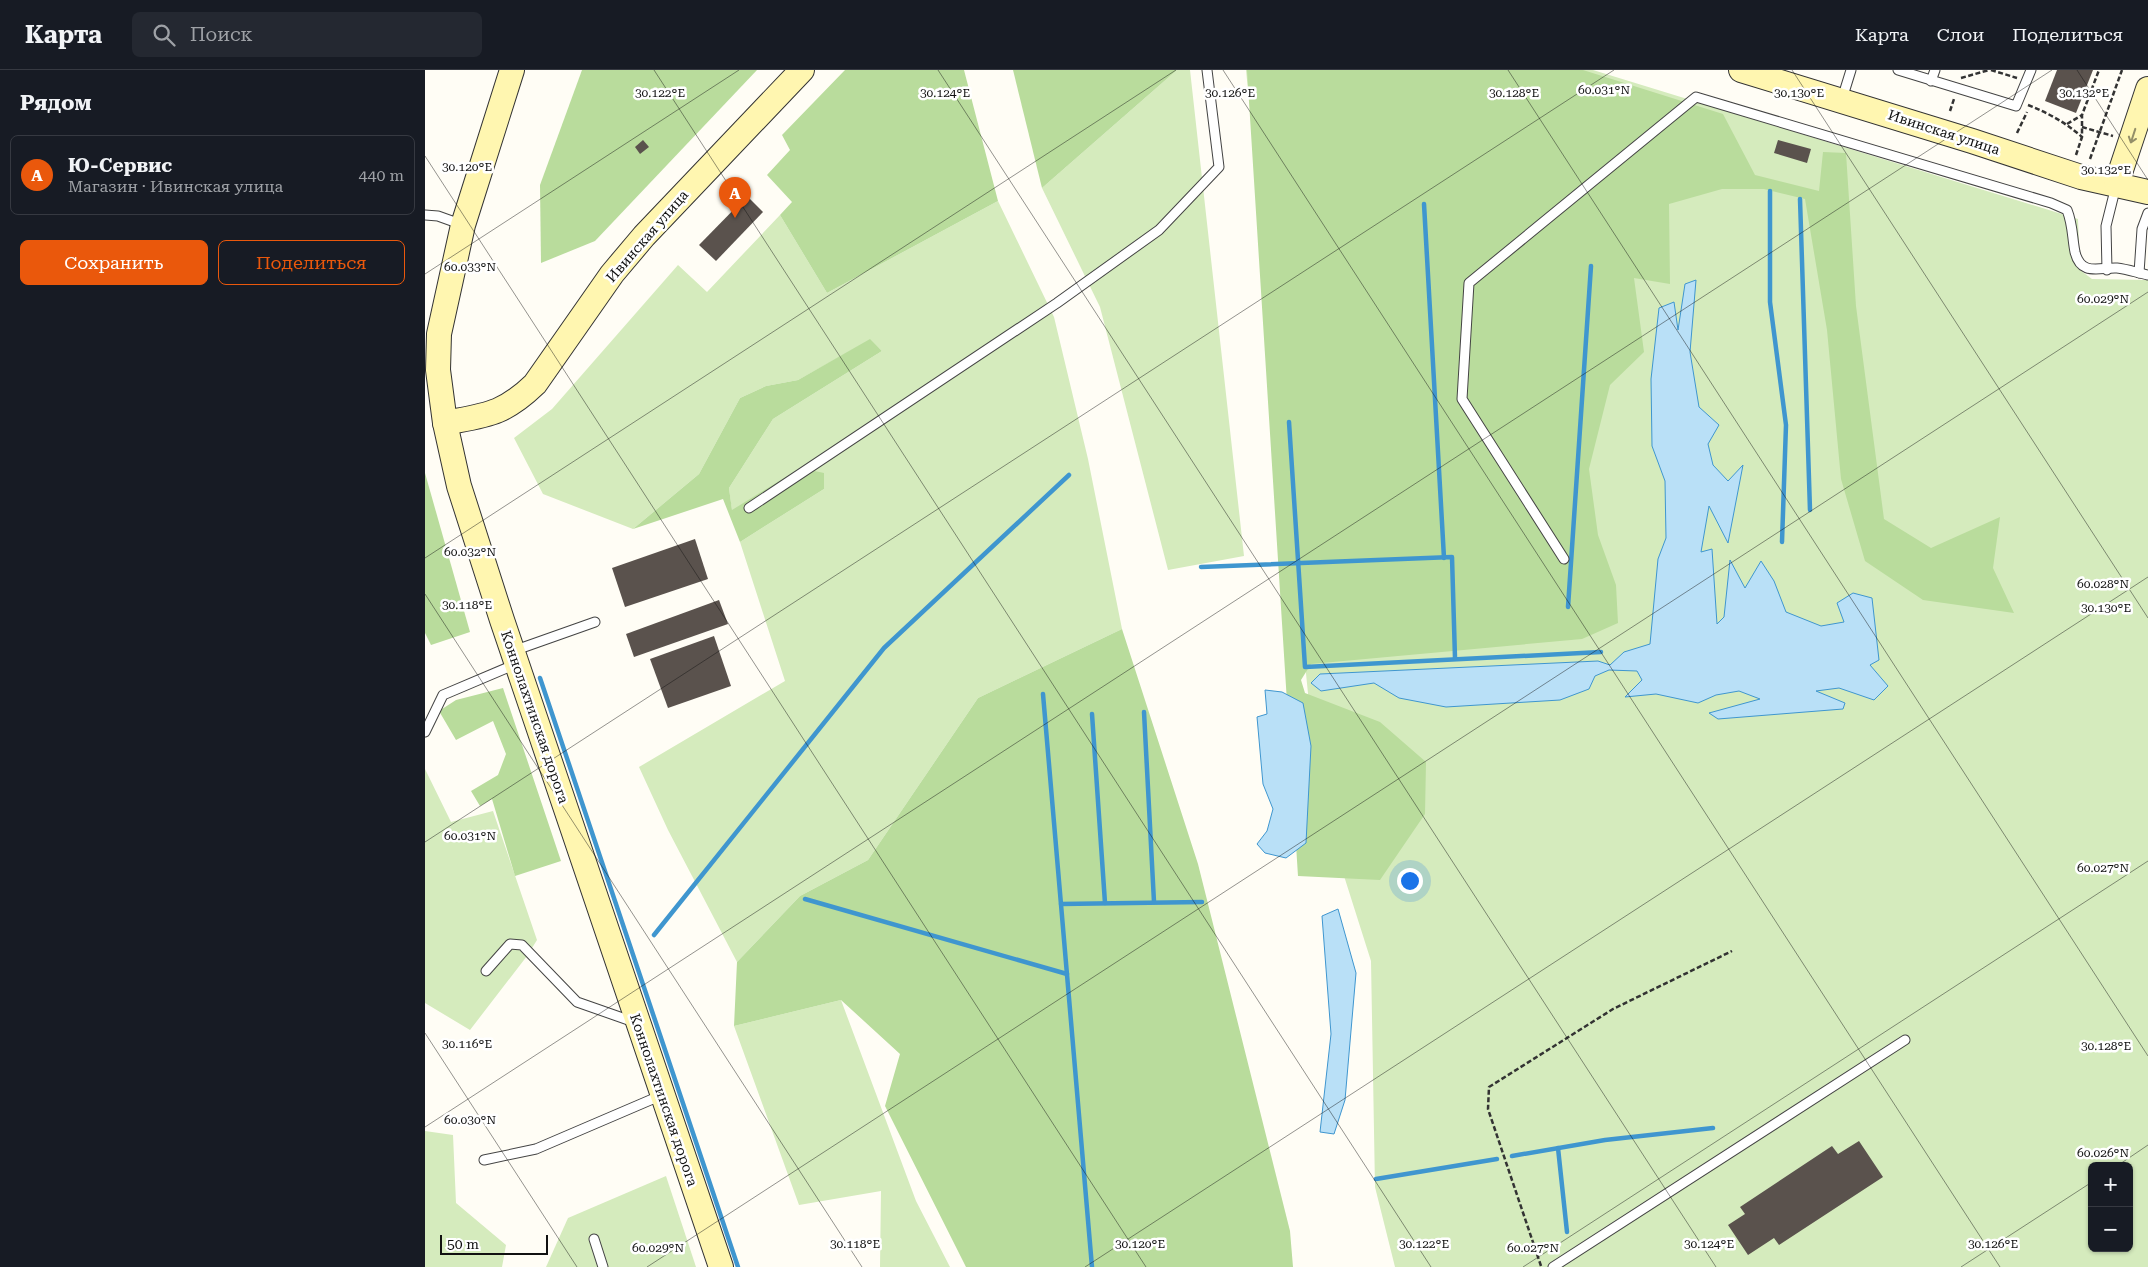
<!DOCTYPE html>
<html lang="ru">
<head>
<meta charset="utf-8">
<style>
	body { margin:0; font-family:"Roboto Serif",serif; background:#242831; color:#f1f3f6 }
	.controls { position:absolute; right:15px; bottom:15px; display:grid; overflow:hidden; border-radius:8px; box-shadow:0 1px 4px #0004 }
	.controls button { width:45px; height:45px; display:grid; place-items:center; padding:0; border:0; border-bottom:1px solid #363941; background:#171b24; color:#f1f3f6; font:25px sans-serif }
	.scale { position:absolute; left:15px; bottom:12px; width:108px; box-sizing:border-box; padding-left:5px; border:2px solid #111; border-top:0; font-size:14px; line-height:18px; white-space:nowrap; color:#111; -webkit-text-stroke:4px #fff; paint-order:stroke }
	.you { position:absolute; left:984px; top:810px; width:18px; height:18px; margin:-12px; border:4px solid #fff; border-radius:50%; background:#1a73e8; box-shadow:0 0 0 8px #1a73e833 }
	.badge { display:grid; place-items:center; width:32px; height:32px; border-radius:50%; background:#ea580c; color:#fff; font-size:16px; font-weight:700 }
	.pin { position:absolute; translate:-50% -41px; filter:drop-shadow(0 1px 2px #0008) }
	.pin::after { content:''; position:absolute; top:26px; width:18px; height:15px; background:inherit; clip-path:polygon(0 0,100% 0,50% 100%) }
	.list { margin:0; padding:0; list-style:none }
	h2 { display:flex; justify-content:space-between; align-items:center; height:65px; margin:0; padding:0 20px; font-size:21px }
	h2 small { font-size:16px; font-weight:400; color:#9ea1a6 }
	.list li { display:grid; grid-template-columns:32px 1fr auto; gap:15px; align-items:center; box-sizing:border-box; height:80px; margin:0 10px 10px; padding:0 10px; border:1px solid #363941; border-radius:8px }
	.list b { display:block; font-size:19px; white-space:nowrap }
	.list p { margin:0; font-size:16px; white-space:nowrap; color:#9ea1a6 }
	.list em { font-size:16px; font-style:normal; color:#9ea1a6 }
	.actions { display:flex; gap:10px; padding:15px 20px }
	.actions a { flex:1; padding:11px 0; border:1px solid #ea580c; border-radius:8px; text-align:center; font-size:18px; color:#ea580c }
	.actions .main { background:#ea580c; color:#fff }
	.icon { flex:none; width:28px; height:28px; fill:none; stroke:currentColor; stroke-width:2; stroke-linecap:round; stroke-linejoin:round }
	.map { position:relative; flex:none; width:1723px; height:1197px; overflow:hidden }
	header { display:flex; align-items:center; gap:30px; box-sizing:border-box; height:70px; padding:0 25px; background:#171b24; border-bottom:1px solid #363941 }
	header strong { font-size:24px }
	nav { display:flex; gap:28px; margin-inline-start:auto; font-size:18px }
	.search { width:350px; height:45px; background:#242831; display:flex; align-items:center; gap:12px; box-sizing:border-box; padding:0 18px; border-radius:8px; color:#9ea1a6; font-size:19px }
	main { display:flex }
	aside { flex:1; background:#171b24 }
	.map>svg:first-child { display:block }
</style>
</head>
<body>
<header>
<strong>Карта</strong>
<div class="search"><svg class="icon" aria-label="search" viewBox="0 0 24 24"><circle cx="10" cy="10" r="6"/><path d="M15 15l6 6"/></svg>Поиск</div>
<nav><a>Карта</a><a>Слои</a><a>Поделиться</a></nav>
</header>
<main>
<aside>
<h2>Рядом<small></small></h2>
<ul class="list">
<li><span class="badge">A</span><div><b>Ю-Сервис</b><p>Магазин · Ивинская улица</p></div><em>440 m</em></li>
</ul>
<div class="actions"><a class="main">Сохранить</a><a>Поделиться</a></div>
</aside>
<div class="map">
<svg width="1723" height="1197" viewBox="0 0 1723 1197">
	<rect width="100%" height="100%" fill="#fffdf5"/>
	<!-- green -->
	<g fill="#d5ebbd" fill-rule="evenodd">
		<path d="M 752,0 L 765,0 L 819,486 L 743,500 L 675,237 L 617,118 Z"/>
		<path d="M 821,0 L 1168,0 L 1653,149 L 1655,200 L 1667,209 L 1723,210 L 1723,1197 L 970,1197 L 950,1117 L 946,891 L 893,724 ZM 1667,1096 L 1704,1096 L 1704,1178 L 1667,1178 Z"/>
		<path d="M 573,131 L 629,247 L 663,389 L 697,559 L 553,628 L 443,790 L 375,826 L 312,892 L 243,760 L 214,697 L 360,611 L 315,472 L 399,419 L 375,398 L 307,441 L 304,418 L 348,349 L 457,281 L 445,270 L 373,310 L 341,316 L 315,328 L 274,404 L 208,459 L 118,424 L 89,368 L 127,339 L 253,195 L 282,222 L 355,145 L 402,223 Z"/>
		<path d="M 0,699 L 26,752 L 68,741 L 112,870 L 102,886 L 45,960 L 0,933 Z"/>
		<path d="M 416,930 L 491,1131 L 525,1197 L 455,1197 L 456,1121 L 374,1135 L 309,956 Z"/>
		<path d="M 0,1061 L 28,1065 L 31,1133 L 81,1175 L 77,1197 L 0,1197 Z"/>
		<path d="M 241,1106 L 271,1197 L 121,1197 L 143,1148 Z"/>
	</g>
	<!-- forest -->
	<g fill="#b9dc9c">
		<path d="M 157,0 L 332,0 L 170,171 L 116,193 L 115,115 Z"/>
		<path d="M 420,0 L 539,0 L 573,131 L 402,223 L 355,145 L 367,132 L 342,105 L 365,80 L 357,65 Z"/>
		<path d="M 588,0 L 752,0 L 617,118 Z"/>
		<path d="M 822,0 L 1158,0 L 1298,44 L 1330,105 L 1394,121 L 1398,82 L 1421,83 L 1431,236 L 1459,449 L 1506,478 L 1575,447 L 1568,498 L 1589,543 L 1498,530 L 1440,491 L 1416,409 L 1402,260 L 1380,129 L 1339,119 L 1297,119 L 1244,134 L 1245,214 L 1209,208 L 1219,282 L 1185,315 L 1164,399 L 1173,465 L 1191,515 L 1193,553 L 1157,569 L 886,594 L 876,610 L 880,623 L 955,652 L 1001,692 L 1000,744 L 955,810 L 873,806 Z"/>
		<path d="M 445,269 L 457,281 L 348,349 L 304,418 L 307,440 L 375,398 L 399,403 L 399,419 L 315,472 L 298,429 L 208,459 L 274,404 L 315,328 L 341,316 L 373,310 Z"/>
		<path d="M 0,403 L 45,562 L 6,575 L 0,563 Z"/>
		<path d="M 697,559 L 773,794 L 865,1161 L 868,1197 L 541,1197 L 460,1036 L 475,984 L 416,930 L 309,956 L 312,892 L 375,826 L 443,790 L 553,628 Z"/>
		<path d="M 78,618 L 136,791 L 90,806 L 67,729 L 55,736 L 46,721 L 73,705 L 81,684 L 68,651 L 31,670 L 14,641 L 31,630 Z"/>
	</g>
	<!-- water -->
	<g fill="#b9e0f7" stroke="#3f96cf">
		<path d="M 1271,210 L 1265,282 L 1274,337 L 1294,355 L 1283,374 L 1288,395 L 1303,411 L 1318,395 L 1303,473 L 1284,436 L 1276,482 L 1287,479 L 1292,554 L 1299,547 L 1305,490 L 1320,518 L 1336,491 L 1349,511 L 1361,542 L 1396,556 L 1419,552 L 1412,533 L 1428,523 L 1447,528 L 1454,590 L 1445,595 L 1463,616 L 1449,630 L 1414,618 L 1391,621 L 1420,633 L 1418,639 L 1293,649 L 1284,643 L 1335,629 L 1314,621 L 1291,625 L 1273,633 L 1231,624 L 1200,627 L 1217,610 L 1212,601 L 1184,600 L 1170,606 L 1164,619 L 1135,630 L 1021,637 L 974,628 L 949,613 L 896,621 L 886,613 L 895,604 L 1173,591 L 1185,595 L 1199,582 L 1225,574 L 1233,489 L 1241,468 L 1240,411 L 1227,376 L 1226,309 L 1234,238 L 1249,232 L 1253,260 L 1260,214 Z"/>
		<path d="M 840,620 L 857,622 L 878,633 L 886,676 L 881,773 L 861,788 L 840,783 L 832,774 L 842,761 L 848,739 L 838,714 L 832,647 L 842,644 Z"/>
		<path d="M 913,839 L 931,903 L 920,1030 L 909,1064 L 895,1062 L 906,964 L 897,846 Z"/>
	</g>
	<g fill="none" stroke-linecap="round" stroke-linejoin="round">
		<!-- stream -->
		<g stroke="#3f96cf" stroke-width="4.5">
			<path d="M 1345,121 L 1345,232 L 1361,355 L 1357,472"/>
			<path d="M 1375,129 L 1385,440"/>
			<path d="M 999,134 L 1019,488"/>
			<path d="M 864,352 L 880,597 L 1176,582"/>
			<path d="M 776,497 L 1027,487 L 1030,588"/>
			<path d="M 1143,537 L 1166,196"/>
			<path d="M 115,608 L 313,1197"/>
			<path d="M 618,624 L 667,1197"/>
			<path d="M 719,642 L 729,832"/>
			<path d="M 667,644 L 680,833"/>
			<path d="M 380,829 L 642,904"/>
			<path d="M 636,834 L 777,832"/>
			<path d="M 229,865 L 459,578 L 644,405"/>
			<path d="M 1133,1078 L 1142,1162"/>
			<path d="M 1087,1086 L 1180,1070 L 1288,1058"/>
			<path d="M 951,1109 L 1072,1089"/>
		</g>
	</g>
	<!-- building -->
	<g fill="#5a524d">
		<path d="M 1632,0 L 1668,0 L 1651,43 L 1620,31 Z"/>
		<path d="M 218,70 L 224,77 L 215,84 L 210,77 Z"/>
		<path d="M 1353,70 L 1386,79 L 1382,93 L 1349,83 Z"/>
		<path d="M 322,126 L 338,142 L 291,191 L 274,175 Z"/>
		<path d="M 270,469 L 283,509 L 200,537 L 187,498 Z"/>
		<path d="M 294,530 L 303,554 L 209,587 L 201,564 Z"/>
		<path d="M 289,566 L 306,616 L 243,638 L 225,589 Z"/>
		<path d="M 1434,1071 L 1458,1107 L 1354,1175 L 1349,1168 L 1323,1185 L 1303,1155 L 1320,1144 L 1315,1137 L 1407,1076 L 1413,1084 Z"/>
	</g>
	<g fill="none" stroke-linecap="round" stroke-linejoin="round">
		<!-- lane casing -->
		<g stroke="#444" stroke-width="11">
			<g id="lane">
				<path d="M 1473,0 L 1591,36 L 1606,0"/>
				<path d="M 1506,11 L 1510,0"/>
				<path d="M 1417,29 L 1426,0"/>
				<path d="M 0,145 L 13,146 L 38,155"/>
				<path d="M 1682,200 L 1681,156 L 1691,116"/>
				<path d="M 1714,203 L 1717,159 L 1723,143"/>
				<path d="M 324,438 L 632,233 L 734,160 L 794,97 L 782,0"/>
				<path d="M 1139,489 L 1037,329 L 1044,213 L 1271,27 L 1626,133 L 1642,140 C 1648,155 1647,167 1650,182 C 1656,207 1675,197 1692,198 C 1702,199 1713,203 1723,205"/>
				<path d="M 88,581 L 170,552"/>
				<path d="M 0,662 L 18,625 L 91,594"/>
				<path d="M 61,901 L 85,874 L 97,875 L 152,932 L 209,952"/>
				<path d="M 59,1090 L 111,1079 L 237,1025"/>
				<path d="M 169,1169 L 178,1197"/>
				<path d="M 1128,1197 L 1480,970"/>
			</g>
		</g>
		<!-- secondary casing -->
		<g stroke="#333" stroke-width="26">
			<g id="secondary">
				<path d="M 87,0 L 38,155 L 14,264 L 13,300 L 20,353 L 34,416 L 77,550 L 296,1197"/>
				<path d="M 1316,0 L 1547,71 L 1656,107 L 1723,122"/>
				<path d="M 1691,115 L 1723,19"/>
				<path d="M 20,353 C 61,345 78,345 110,314 L 187,204 L 219,166 L 377,0"/>
			</g>
		</g>
		<!-- path -->
		<g stroke="#333" stroke-width="2.5" stroke-dasharray="5 2.5" stroke-linecap="butt">
			<path d="M 1566,0 L 1592,8"/>
			<path d="M 1536,8 L 1564,0"/>
			<path d="M 1603,35 C 1623,43 1640,52 1657,67"/>
			<path d="M 1525,41 L 1529,29"/>
			<path d="M 1642,54 L 1657,45"/>
			<path d="M 1657,57 L 1688,66"/>
			<path d="M 1592,63 L 1602,42"/>
			<path d="M 1651,85 L 1657,67 L 1657,45 L 1674,0"/>
			<path d="M 1665,89 L 1697,0"/>
			<path d="M 1116,1196 L 1063,1039 L 1064,1017 L 1188,939 L 1307,881"/>
		</g>
		<!-- lane -->
		<use href="#lane" stroke="#fff" stroke-width="9"/>
		<!-- secondary -->
		<use href="#secondary" stroke="#fff6b0" stroke-width="24"/>
	</g>
	<!-- one-way arrows -->
	<defs><path id="oneway-shaft" d="M-6 0H5M1.5-3L5.5 0L1.5 3" fill="none" stroke-width="1.6" stroke-linecap="round" stroke-linejoin="round" transform="scale(1.25)"/></defs>
	<use stroke="#948f68" href="#oneway-shaft" transform="translate(1708 66) rotate(108)"/>
	<!-- ticks -->
	<path fill="none" stroke="#111" stroke-width="1" stroke-opacity="0.45" d="M 229,0 L 1006,1197M 513,0 L 1291,1197M 798,0 L 1575,1197M 1083,0 L 1723,986M 1367,0 L 1723,548M 1652,0 L 1723,110M 0,86 L 721,1197M 0,204 L 314,0M 0,488 L 751,0M 0,524 L 437,1197M 0,772 L 1189,0M 0,963 L 152,1197M 0,1057 L 1627,0M 1692,1096 L 1723,1075M 222,1197 L 1723,222M 660,1197 L 1723,507M 1098,1197 L 1723,791M 1536,1197 L 1667,1112"/>
	<g text-anchor="middle" stroke-width="5" stroke-linejoin="round" paint-order="stroke">
		<!-- street labels -->
		<g font-size="14" fill="#111" stroke="#fff">
			<text transform="translate(1519 62) rotate(18)" y="5">Ивинская улица</text>
			<text transform="translate(222 166) rotate(-49)" y="5">Ивинская улица</text>
			<text transform="translate(110 647) rotate(71)" y="5">Коннолахтинская дорога</text>
			<text transform="translate(239 1030) rotate(71)" y="5">Коннолахтинская дорога</text>
		</g>
	</g>
	<g font-size="12" text-anchor="middle" fill="#111" stroke="#fff" stroke-width="5" stroke-linejoin="round" paint-order="stroke">
		<text x="1179" y="24">60.031°N</text>
		<text x="1659" y="27">30.132°E</text>
		<text x="235" y="27">30.122°E</text>
		<text x="520" y="27">30.124°E</text>
		<text x="805" y="27">30.126°E</text>
		<text x="1089" y="27">30.128°E</text>
		<text x="1374" y="27">30.130°E</text>
		<text x="42" y="101">30.120°E</text>
		<text x="1681" y="104">30.132°E</text>
		<text x="45" y="201">60.033°N</text>
		<text x="1678" y="233">60.029°N</text>
		<text x="45" y="486">60.032°N</text>
		<text x="1678" y="518">60.028°N</text>
		<text x="42" y="539">30.118°E</text>
		<text x="1681" y="542">30.130°E</text>
		<text x="45" y="770">60.031°N</text>
		<text x="1678" y="802">60.027°N</text>
		<text x="42" y="978">30.116°E</text>
		<text x="1681" y="980">30.128°E</text>
		<text x="45" y="1054">60.030°N</text>
		<text x="1678" y="1087">60.026°N</text>
		<text x="430" y="1178">30.118°E</text>
		<text x="715" y="1178">30.120°E</text>
		<text x="999" y="1178">30.122°E</text>
		<text x="1284" y="1178">30.124°E</text>
		<text x="1568" y="1178">30.126°E</text>
		<text x="233" y="1182">60.029°N</text>
		<text x="1108" y="1182">60.027°N</text>
	</g>
</svg>
<div class="controls">
<button>+</button>
<button>−</button>
</div>
<div class="scale">50 m</div>
<div class="you"></div>
<div class="pin badge" style="left:310px;top:148px">A</div>
</div>
</main>
</body>
</html>
